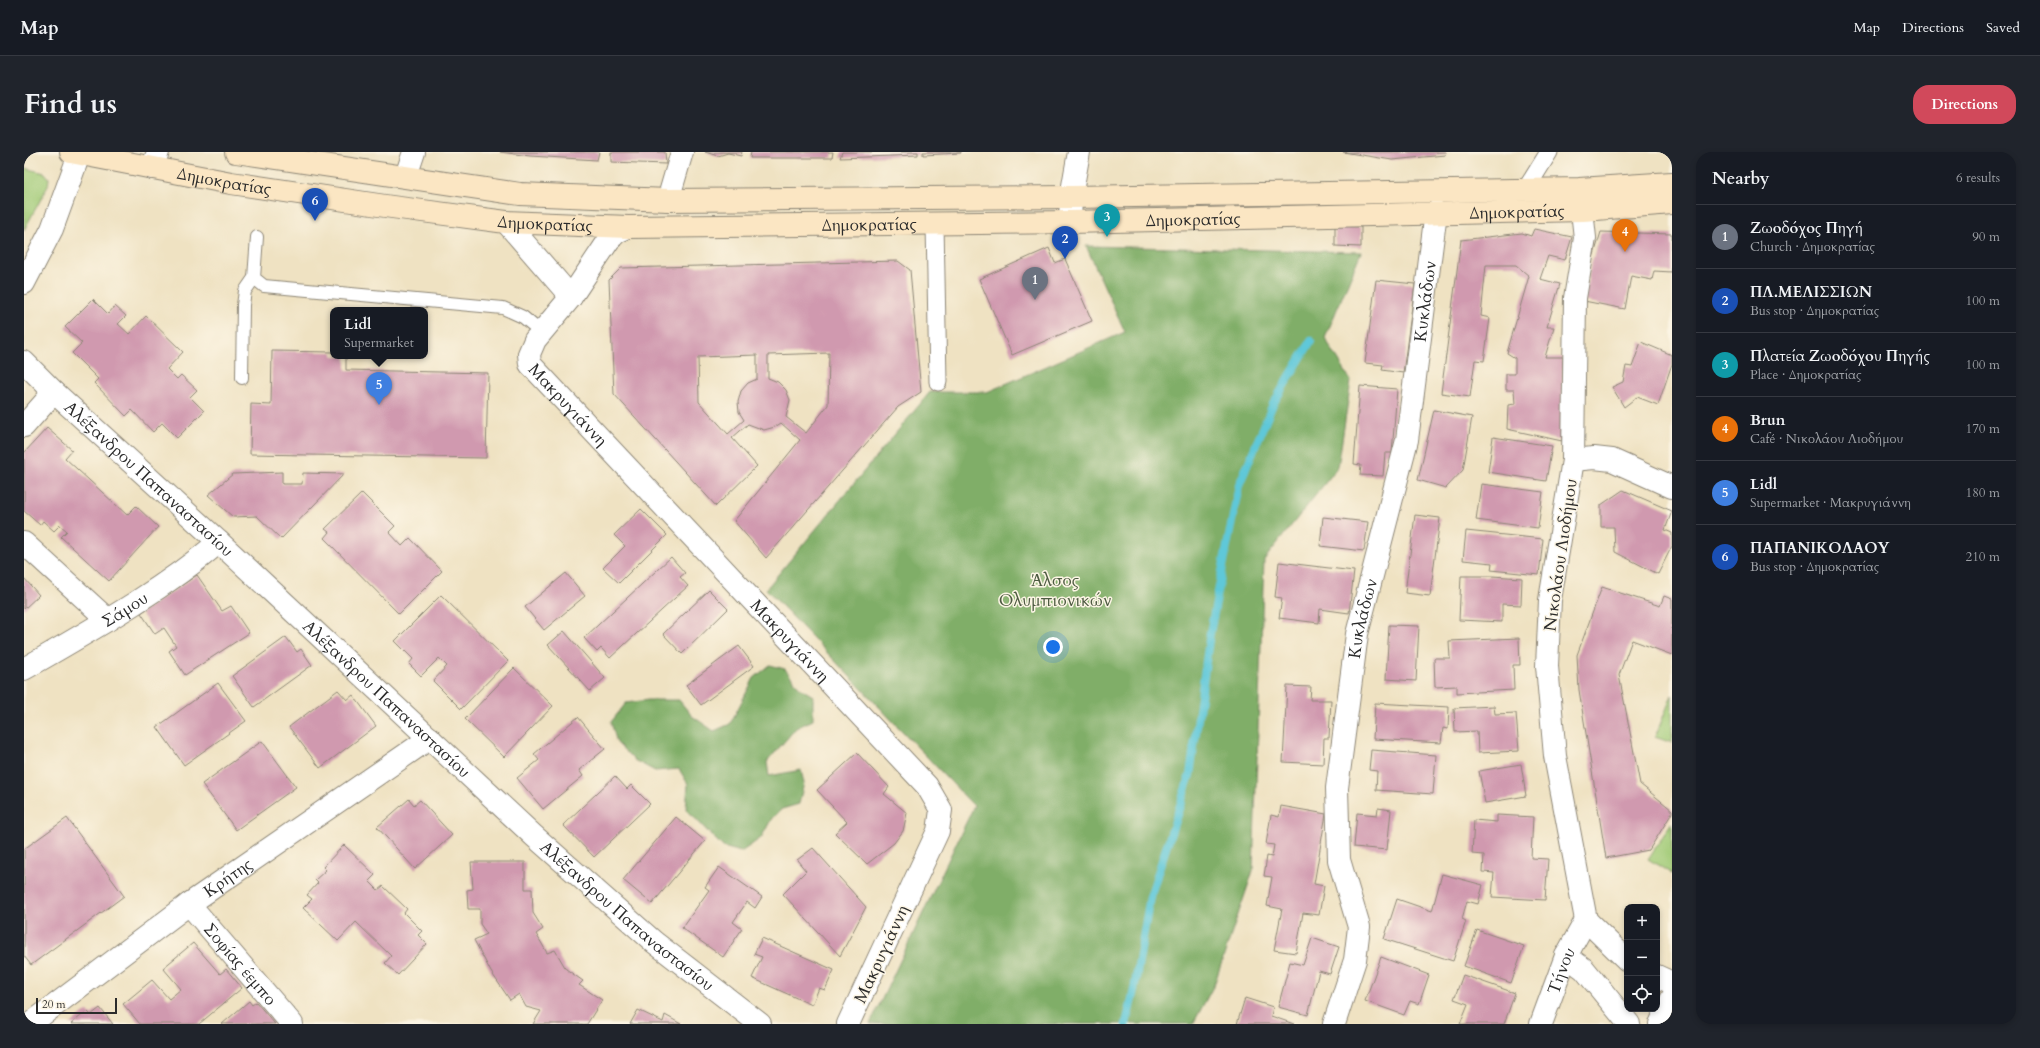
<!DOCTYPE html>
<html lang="en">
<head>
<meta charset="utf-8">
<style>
	body { margin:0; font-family:Cardo,serif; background:#20242c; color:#f1f3f6 }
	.controls { position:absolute; right:12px; bottom:12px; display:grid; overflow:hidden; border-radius:8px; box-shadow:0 2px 6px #0003 }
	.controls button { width:36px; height:36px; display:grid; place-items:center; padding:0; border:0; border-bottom:1px solid #363941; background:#171b24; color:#f1f3f6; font:20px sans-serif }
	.scale { position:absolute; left:12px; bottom:10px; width:81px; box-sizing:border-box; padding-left:4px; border:2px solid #2b2b2b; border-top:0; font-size:11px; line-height:14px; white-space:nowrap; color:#2b2b2b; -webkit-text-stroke:3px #fcf5e5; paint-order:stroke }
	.you { position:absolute; left:1029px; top:495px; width:14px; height:14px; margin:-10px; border:3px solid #fff; border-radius:50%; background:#1a73e8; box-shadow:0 0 0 6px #1a73e833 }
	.badge { display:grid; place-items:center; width:26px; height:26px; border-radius:50%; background:#d1495b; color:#fff; font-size:13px; font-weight:700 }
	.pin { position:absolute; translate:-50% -33px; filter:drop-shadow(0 1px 2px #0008) }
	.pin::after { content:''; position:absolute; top:21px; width:14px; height:12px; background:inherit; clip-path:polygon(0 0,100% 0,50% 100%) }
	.popup { position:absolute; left:306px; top:155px; width:98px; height:52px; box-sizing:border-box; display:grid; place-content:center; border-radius:8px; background:#171b24; filter:drop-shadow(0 1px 3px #0005); font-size:13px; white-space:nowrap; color:#9ea1a6 }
	.popup b { font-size:15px; color:#f1f3f6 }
	.popup::after { content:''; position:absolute; left:50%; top:100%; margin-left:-8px; border:8px solid transparent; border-top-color:#171b24 }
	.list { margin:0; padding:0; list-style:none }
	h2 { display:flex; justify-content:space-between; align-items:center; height:52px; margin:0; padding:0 16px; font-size:17px }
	h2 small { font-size:13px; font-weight:400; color:#9ea1a6 }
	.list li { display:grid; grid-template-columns:26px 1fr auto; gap:12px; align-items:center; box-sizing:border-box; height:64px; padding:0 16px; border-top:1px solid #363941 }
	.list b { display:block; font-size:15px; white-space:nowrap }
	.list p { margin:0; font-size:13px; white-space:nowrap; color:#9ea1a6 }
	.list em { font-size:13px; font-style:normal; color:#9ea1a6 }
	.icon { flex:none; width:22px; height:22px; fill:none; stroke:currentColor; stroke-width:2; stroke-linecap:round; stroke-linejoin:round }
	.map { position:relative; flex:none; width:1648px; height:872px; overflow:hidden; border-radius:16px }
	header { display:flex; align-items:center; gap:24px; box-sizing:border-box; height:56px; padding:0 20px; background:#171b24; border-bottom:1px solid #363941 }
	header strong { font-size:19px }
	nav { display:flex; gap:22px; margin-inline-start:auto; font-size:14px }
	.intro { display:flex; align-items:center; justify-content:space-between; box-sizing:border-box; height:96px; padding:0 24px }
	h1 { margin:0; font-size:28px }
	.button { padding:10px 18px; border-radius:16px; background:#d1495b; color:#fff; font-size:14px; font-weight:700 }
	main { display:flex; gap:24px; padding:0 24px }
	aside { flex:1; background:#171b24; border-radius:16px; box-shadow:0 2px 6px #0003 }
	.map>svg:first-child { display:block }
</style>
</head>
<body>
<header>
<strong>Map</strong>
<nav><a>Map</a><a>Directions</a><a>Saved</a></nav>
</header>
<div class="intro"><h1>Find us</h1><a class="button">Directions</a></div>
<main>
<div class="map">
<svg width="1648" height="872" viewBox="0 0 1648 872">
	<rect width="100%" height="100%" fill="#fcf5e5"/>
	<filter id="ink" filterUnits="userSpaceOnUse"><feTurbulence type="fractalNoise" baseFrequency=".025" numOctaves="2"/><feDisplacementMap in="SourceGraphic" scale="8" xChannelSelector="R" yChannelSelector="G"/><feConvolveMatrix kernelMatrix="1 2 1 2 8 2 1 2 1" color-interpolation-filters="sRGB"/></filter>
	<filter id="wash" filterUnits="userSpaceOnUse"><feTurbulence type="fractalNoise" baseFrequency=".012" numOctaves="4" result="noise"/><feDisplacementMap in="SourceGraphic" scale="16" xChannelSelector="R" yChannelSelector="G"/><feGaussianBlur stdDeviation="0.9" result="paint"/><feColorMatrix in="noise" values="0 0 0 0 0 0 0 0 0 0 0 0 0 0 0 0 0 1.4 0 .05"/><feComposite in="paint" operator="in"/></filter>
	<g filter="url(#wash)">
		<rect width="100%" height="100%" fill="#efe2c2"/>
		<!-- green -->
		<g fill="#a0ca76" stroke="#667a50">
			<path d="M 0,16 L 21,21 L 25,26 L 24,34 L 0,78 Z"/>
			<path d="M 1648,543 L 1648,591 L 1631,585 Z"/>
			<path d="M 1648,670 L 1648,722 L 1624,707 Z"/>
		</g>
		<!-- forest -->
		<g fill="#80ae67" stroke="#566c49">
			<path d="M 1062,94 L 1337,100 L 1301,186 L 1327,229 L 1314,315 L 1240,408 L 1229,719 L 1190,833 L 1169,872 L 846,872 L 950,654 L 742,437 L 906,240 L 963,240 L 1101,180 Z"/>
			<path d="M 746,513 L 761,517 L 776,536 L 789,544 L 789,568 L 772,576 L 743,610 L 745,624 L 777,618 L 780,631 L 775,652 L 758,657 L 748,666 L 737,686 L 717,700 L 699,695 L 662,657 L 664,632 L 655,617 L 631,619 L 610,608 L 593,591 L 587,570 L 602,551 L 624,548 L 655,548 L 668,564 L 690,579 L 706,572 L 730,526 Z"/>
		</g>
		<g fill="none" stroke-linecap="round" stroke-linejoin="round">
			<!-- stream -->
			<path stroke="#5ec8d9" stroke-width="8" d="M 1102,872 L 1110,838 L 1126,745 L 1166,623 L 1186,481 L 1215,333 L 1249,252 L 1287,189"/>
		</g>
		<g id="blocks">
			<!-- building -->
			<g fill="#d099af" fill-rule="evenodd">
				<path d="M 476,0 L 575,0 L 573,8 L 506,4 Z"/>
				<path d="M 587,0 L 641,0 L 642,12 L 587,10 Z"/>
				<path d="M 681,0 L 718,0 L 717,4 L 704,1 L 694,4 Z"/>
				<path d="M 727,0 L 809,0 L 808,6 L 726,6 Z"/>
				<path d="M 818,0 L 894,0 L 894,3 L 816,6 Z"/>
				<path d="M 899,0 L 937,0 L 937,1 L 899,3 Z"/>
				<path d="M 1319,0 L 1422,0 L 1421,3 L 1368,8 Z"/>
				<path d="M 1311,74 L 1337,75 L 1337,95 L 1311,94 Z"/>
				<path d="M 1510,77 L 1548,85 L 1541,108 L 1524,104 L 1516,127 L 1536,132 L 1523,175 L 1530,175 L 1521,205 L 1539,205 L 1538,289 L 1483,277 L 1484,253 L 1491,252 L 1490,238 L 1482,238 L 1482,222 L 1491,222 L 1491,206 L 1483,201 L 1505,124 L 1492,113 L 1462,113 L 1457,164 L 1466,166 L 1460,209 L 1451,208 L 1446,245 L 1417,241 L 1437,88 L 1498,81 L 1507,84 Z"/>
				<path d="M 1577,80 L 1648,82 L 1648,120 L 1630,119 L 1628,128 L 1607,124 L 1601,157 L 1560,149 L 1566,116 Z"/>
				<path d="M 1025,96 L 1031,111 L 1041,107 L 1068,169 L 988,203 L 955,127 Z"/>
				<path d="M 874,109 L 886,118 L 897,240 L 874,255 L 742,406 L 710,369 L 776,288 L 757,271 L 751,275 L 740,278 L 724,272 L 708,286 L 733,314 L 692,354 L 590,242 L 585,128 L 597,116 ZM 805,201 L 804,253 L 782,281 L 762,265 L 766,248 L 762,238 L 754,230 L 744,226 L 744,203 ZM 733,203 L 733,227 L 724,231 L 717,239 L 714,250 L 715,260 L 720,268 L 704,282 L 675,250 L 674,205 Z"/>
				<path d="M 1352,128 L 1391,132 L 1379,221 L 1358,218 L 1359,213 L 1341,211 Z"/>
				<path d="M 69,147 L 84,162 L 91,154 L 102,164 L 94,172 L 105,182 L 122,164 L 159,200 L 143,217 L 153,227 L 157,223 L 173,238 L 166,245 L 180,259 L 153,286 L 138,271 L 129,280 L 108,258 L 102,264 L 70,231 L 74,227 L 48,201 L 58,191 L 41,175 Z"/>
				<path d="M 1617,190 L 1648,203 L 1648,212 L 1634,253 L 1613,245 L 1600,255 L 1588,235 L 1599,230 L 1602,214 L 1608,215 Z"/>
				<path d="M 248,199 L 309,200 L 309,204 L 322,204 L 322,218 L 464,221 L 462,306 L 226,302 L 227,252 L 247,253 Z"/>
				<path d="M 1336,234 L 1373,237 L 1368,301 L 1361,301 L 1359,324 L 1336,323 L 1337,313 L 1330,312 Z"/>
				<path d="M 1410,258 L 1448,265 L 1439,318 L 1422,336 L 1394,328 Z"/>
				<path d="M 23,276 L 48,298 L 41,306 L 103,363 L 112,354 L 134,375 L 85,429 L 37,385 L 43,379 L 36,373 L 30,379 L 19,369 L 16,373 L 0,359 L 0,301 Z"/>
				<path d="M 1469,285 L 1528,294 L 1522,329 L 1464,320 Z"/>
				<path d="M 258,320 L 258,332 L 278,332 L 279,321 L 320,322 L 257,387 L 233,364 L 209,365 L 184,343 L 209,322 Z"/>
				<path d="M 1457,332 L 1519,340 L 1514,376 L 1452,368 Z"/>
				<path d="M 1599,338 L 1648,359 L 1641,378 L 1648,381 L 1648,394 L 1634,422 L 1591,400 L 1590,375 L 1577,375 L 1577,353 Z"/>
				<path d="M 338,341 L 371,374 L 365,380 L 378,394 L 386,386 L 418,419 L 375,462 L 300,386 L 305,380 L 301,377 Z"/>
				<path d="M 617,357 L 643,383 L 595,431 L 579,416 L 601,394 L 590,383 Z"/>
				<path d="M 1391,363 L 1416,366 L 1406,444 L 1381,441 Z"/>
				<path d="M 1299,365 L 1344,370 L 1340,399 L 1296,394 Z"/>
				<path d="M 1442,379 L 1519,387 L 1515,423 L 1467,418 L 1468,411 L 1439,408 Z"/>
				<path d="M 647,405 L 661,421 L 656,425 L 664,434 L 586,506 L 577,496 L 573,500 L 560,486 Z"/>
				<path d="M 1255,410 L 1330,419 L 1325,461 L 1296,457 L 1295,471 L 1255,466 L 1258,446 L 1251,445 Z"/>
				<path d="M 542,421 L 561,444 L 520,478 L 501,455 Z"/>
				<path d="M 173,423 L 198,459 L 207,454 L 225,481 L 161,523 L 145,499 L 152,494 L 140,476 L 131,482 L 117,461 Z"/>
				<path d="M 1437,424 L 1468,424 L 1498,426 L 1497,453 L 1478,452 L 1478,470 L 1435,468 Z"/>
				<path d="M 0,426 L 15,443 L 0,457 Z"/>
				<path d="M 1578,435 L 1636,454 L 1640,444 L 1648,447 L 1648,503 L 1608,488 L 1595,523 L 1616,632 L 1648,658 L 1648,661 L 1625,698 L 1582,706 L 1555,538 L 1553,503 Z"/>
				<path d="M 685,438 L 704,457 L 658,502 L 639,482 Z"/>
				<path d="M 417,443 L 484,509 L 437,557 L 409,529 L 423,514 L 415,506 L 397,524 L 385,512 L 389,507 L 371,489 Z"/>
				<path d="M 1365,473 L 1395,474 L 1392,529 L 1362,527 Z"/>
				<path d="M 540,479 L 581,526 L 566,539 L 524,493 Z"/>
				<path d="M 262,485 L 273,500 L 277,497 L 288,513 L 230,555 L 208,524 Z"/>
				<path d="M 1495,486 L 1496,513 L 1489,513 L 1490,538 L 1433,541 L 1433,534 L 1411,535 L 1410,506 L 1426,506 L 1425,489 Z"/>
				<path d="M 715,494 L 730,514 L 677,553 L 662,533 Z"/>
				<path d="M 490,516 L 529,554 L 480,605 L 441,567 Z"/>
				<path d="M 194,531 L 222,569 L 160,613 L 133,575 Z"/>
				<path d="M 1263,534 L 1287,535 L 1286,548 L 1307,548 L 1305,586 L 1300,586 L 1299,612 L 1259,610 Z"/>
				<path d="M 314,538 L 323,548 L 329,543 L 352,574 L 296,616 L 265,575 Z"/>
				<path d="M 1351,551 L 1425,555 L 1424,577 L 1419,576 L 1417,591 L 1349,587 Z"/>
				<path d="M 1470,554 L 1471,562 L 1492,561 L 1495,599 L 1454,601 L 1453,579 L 1431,580 L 1430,556 Z"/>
				<path d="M 554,565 L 581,597 L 555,618 L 559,624 L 519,657 L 493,626 L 515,608 L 510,602 Z"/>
				<path d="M 238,589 L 272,635 L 212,678 L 178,632 Z"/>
				<path d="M 1347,598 L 1412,603 L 1409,642 L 1352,638 L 1353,619 L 1345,618 Z"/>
				<path d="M 833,601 L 865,635 L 860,642 L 883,661 L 879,679 L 870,691 L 843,712 L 811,681 L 823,670 L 793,638 Z"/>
				<path d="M 1497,612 L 1502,644 L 1461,651 L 1455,619 Z"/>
				<path d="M 591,624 L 603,637 L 607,633 L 626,652 L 570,705 L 539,673 Z"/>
				<path d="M 385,647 L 390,653 L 396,648 L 428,683 L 391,717 L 353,675 Z"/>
				<path d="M 1257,654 L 1302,662 L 1290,732 L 1300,734 L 1295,763 L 1279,761 L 1272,801 L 1250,798 L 1258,757 L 1243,754 L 1248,725 L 1240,724 L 1243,704 L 1248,705 L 1250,693 L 1242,692 L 1247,663 L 1255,665 Z"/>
				<path d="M 1354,656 L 1367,658 L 1363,698 L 1330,695 L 1333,661 L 1353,663 Z"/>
				<path d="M 1473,663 L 1509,665 L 1507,706 L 1524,707 L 1521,748 L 1468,745 L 1470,721 L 1459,720 L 1460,703 L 1448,702 L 1450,668 L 1473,670 Z"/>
				<path d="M 652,665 L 681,689 L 628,752 L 599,728 Z"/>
				<path d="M 43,666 L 100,744 L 7,813 L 0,804 L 0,697 Z"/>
				<path d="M 320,693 L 351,723 L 345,729 L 354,738 L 359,734 L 383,757 L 380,761 L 398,779 L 394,783 L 403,792 L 374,823 L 361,811 L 367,804 L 332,770 L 314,789 L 279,756 L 288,747 L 283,743 L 294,731 L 291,728 L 302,718 L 299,715 Z"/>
				<path d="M 789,696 L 842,755 L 816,804 L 759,742 L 782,719 L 773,708 Z"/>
				<path d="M 447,710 L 501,710 L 501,737 L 508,737 L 509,761 L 519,777 L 512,782 L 518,792 L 523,801 L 531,798 L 542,817 L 559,829 L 555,833 L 578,848 L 563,872 L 509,872 L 517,859 L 502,855 L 495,842 L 486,848 L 467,820 L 450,788 L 463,782 L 456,772 L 456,757 L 444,757 L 443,738 L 449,737 Z"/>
				<path d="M 695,715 L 738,745 L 731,756 L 723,750 L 709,770 L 718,777 L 699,805 L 658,776 L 685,738 L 681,735 Z"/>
				<path d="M 1418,722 L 1459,733 L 1454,752 L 1443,749 L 1438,767 L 1442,769 L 1429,809 L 1360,787 L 1373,747 L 1408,759 Z"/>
				<path d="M 1453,778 L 1500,794 L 1487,831 L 1440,814 Z"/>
				<path d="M 738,786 L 810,818 L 801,838 L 795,836 L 788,853 L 728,826 L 738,805 L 730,802 Z"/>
				<path d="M 1288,786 L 1315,795 L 1306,822 L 1295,819 L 1284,863 L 1254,855 L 1266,810 L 1279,813 Z"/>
				<path d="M 169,791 L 196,822 L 202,817 L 218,836 L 175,872 L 116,872 L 99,852 L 128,828 L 145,847 L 157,837 L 139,816 Z"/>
				<path d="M 1357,805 L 1405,823 L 1395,852 L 1386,849 L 1380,863 L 1341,849 Z"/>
				<path d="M 1439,823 L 1491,841 L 1480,872 L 1436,872 L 1444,852 L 1430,847 Z"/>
				<path d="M 1221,846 L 1249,855 L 1247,864 L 1270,872 L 1213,872 Z"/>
				<path d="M 225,849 L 228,853 L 232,850 L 251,872 L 198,872 Z"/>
				<path d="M 76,856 L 89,872 L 47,872 L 63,859 L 67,863 Z"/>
				<path d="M 614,858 L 639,870 L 641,863 L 657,872 L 606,872 Z"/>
			</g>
		</g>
	</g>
	<g filter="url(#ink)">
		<use href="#blocks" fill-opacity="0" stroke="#8d8676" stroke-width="1"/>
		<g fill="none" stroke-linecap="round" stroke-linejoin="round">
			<!-- service casing -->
			<g stroke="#8d8676" stroke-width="14">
				<g id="service">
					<path d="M 233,85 L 230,126 L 240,134 L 479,156 L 499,165 L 517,180"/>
					<path d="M 218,226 L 219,153 L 221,139 L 230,126"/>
				</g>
			</g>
			<!-- pedestrian casing -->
			<g stroke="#8d8676" stroke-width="19">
				<g id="pedestrian">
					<path d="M 1502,37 L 1525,0"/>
					<path d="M 911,72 L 914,230"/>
				</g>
			</g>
			<!-- minor casing -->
			<g stroke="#8d8676" stroke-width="24">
				<g id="minor">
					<path d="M 382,24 L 390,0"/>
					<path d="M 1556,40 L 1561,86 L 1551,146 L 1549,308 L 1526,448 L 1523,514 L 1531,604 L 1562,768"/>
					<path d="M 644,48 L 658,0"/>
					<path d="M 1046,70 L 1047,45 L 1055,0"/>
					<path d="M 0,274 L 30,240"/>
					<path d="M 1549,308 L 1570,306 L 1588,308 L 1648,335"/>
					<path d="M 0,391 L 84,468"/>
					<path id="s1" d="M 0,517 C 67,478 136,440 195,390"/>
					<path id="s2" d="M 165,752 L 268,872"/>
					<path d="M 1562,768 L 1603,808"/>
					<path d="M 1542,804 L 1560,817 L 1605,872"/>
					<path d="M 1633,824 L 1648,831"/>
					<path id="s3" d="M 6,872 L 165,752 L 406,586"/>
					<path id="s4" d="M 1310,872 L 1331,808 L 1335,775 L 1315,708 L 1313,636 L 1333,482 L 1383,288 L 1412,60"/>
					<path id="s5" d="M 1517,872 L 1542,804 L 1562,768"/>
					<path d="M 1636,872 L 1648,846"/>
				</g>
			</g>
			<!-- tertiary casing -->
			<g stroke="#8d8676" stroke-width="24">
				<g id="tertiary">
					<path d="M 128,16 L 134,0"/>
					<path d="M 482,70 L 547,145"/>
					<path id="s6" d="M 604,75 L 593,80 L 585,88 L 547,145 L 511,188 L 505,202 L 506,212 L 903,634 L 917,658 L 914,679 L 824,872"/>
					<path d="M 0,131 L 28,77 L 56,0"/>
					<path id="s7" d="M 0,210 L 30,240 L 195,390 L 510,684 L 630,790 L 736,872"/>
				</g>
			</g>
			<!-- secondary casing -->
			<g stroke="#8d8676" stroke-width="24">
				<g id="secondary">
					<path id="s8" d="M 47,0 L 207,31 L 368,55 L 482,70 L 604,75 L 1046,70 L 1559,58 L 1648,51"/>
					<path d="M 212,0 L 496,42 L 644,48 L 1047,45 L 1555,37 L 1648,31"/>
				</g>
			</g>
			<!-- service -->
			<use href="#service" stroke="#fff" stroke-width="12"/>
			<!-- pedestrian -->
			<use href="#pedestrian" stroke="#fff" stroke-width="17"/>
			<!-- minor -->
			<use href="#minor" stroke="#fff" stroke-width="22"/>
			<!-- tertiary -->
			<use href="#tertiary" stroke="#fff" stroke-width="22"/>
			<!-- secondary -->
			<use href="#secondary" stroke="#fbe6c3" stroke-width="22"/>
		</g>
	</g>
	<g text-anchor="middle" stroke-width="3" stroke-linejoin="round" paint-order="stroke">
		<!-- street labels -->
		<g font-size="17" fill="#2b2b2b" stroke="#fcf5e5">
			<text dy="6" stroke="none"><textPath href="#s8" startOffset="156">Δημοκρατίας</textPath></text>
			<text dy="6" stroke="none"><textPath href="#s8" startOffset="1452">Δημοκρατίας</textPath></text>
			<text dy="6" stroke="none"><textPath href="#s8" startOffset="1128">Δημοκρατίας</textPath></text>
			<text dy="6" stroke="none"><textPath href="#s8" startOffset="480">Δημοκρατίας</textPath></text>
			<text dy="6" stroke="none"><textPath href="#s8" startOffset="804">Δημοκρατίας</textPath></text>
			<text dy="6" stroke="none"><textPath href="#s4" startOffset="738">Κυκλάδων</textPath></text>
			<text dy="6" stroke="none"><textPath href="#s6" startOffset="229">Μακρυγιάννη</textPath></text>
			<text dy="6" stroke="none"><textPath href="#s7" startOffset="171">Αλέξανδρου Παπαναστασίου</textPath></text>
			<text transform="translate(1536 403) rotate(-82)" y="6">Νικολάου Λιοδήμου</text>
			<text dy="6" stroke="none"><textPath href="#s1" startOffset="117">Σάμου</textPath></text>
			<text dy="6" stroke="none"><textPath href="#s4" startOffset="414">Κυκλάδων</textPath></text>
			<text dy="6" stroke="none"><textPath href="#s6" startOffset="553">Μακρυγιάννη</textPath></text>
			<text dy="6" stroke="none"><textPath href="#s7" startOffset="495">Αλέξανδρου Παπαναστασίου</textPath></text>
			<text dy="6" stroke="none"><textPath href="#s3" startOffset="246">Κρήτης</textPath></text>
			<text dy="6" stroke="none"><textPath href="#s7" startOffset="819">Αλέξανδρου Παπαναστασίου</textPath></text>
			<text transform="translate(857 802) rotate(-65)" y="6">Μακρυγιάννη</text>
			<text dy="6" stroke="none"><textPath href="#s2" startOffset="79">Σοφίας έεμπο</textPath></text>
			<text dy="6" stroke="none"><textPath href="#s5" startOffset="57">Τήνου</textPath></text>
		</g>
		<!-- park labels -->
		<g font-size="17" fill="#4e5b42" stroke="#fcf5e5">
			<text x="1031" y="434">Άλσος<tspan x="1031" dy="20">Ολυμπιονικών</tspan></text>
		</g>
	</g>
</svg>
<div class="controls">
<button>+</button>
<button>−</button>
<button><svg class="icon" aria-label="locate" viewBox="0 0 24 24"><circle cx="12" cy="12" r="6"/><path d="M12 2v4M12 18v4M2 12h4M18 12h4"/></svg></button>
</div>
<div class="scale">20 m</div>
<div class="you"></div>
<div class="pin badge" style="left:1011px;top:148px;background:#6b7280">1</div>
<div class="pin badge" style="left:1041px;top:107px;background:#1a4fb4">2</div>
<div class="pin badge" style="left:1083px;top:85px;background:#0f9aa8">3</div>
<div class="pin badge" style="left:1601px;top:100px;background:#e8710a">4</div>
<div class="pin badge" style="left:355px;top:253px;background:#3f7fe0">5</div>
<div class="popup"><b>Lidl</b>Supermarket</div>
<div class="pin badge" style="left:291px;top:69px;background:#1a4fb4">6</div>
</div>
<aside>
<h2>Nearby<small>6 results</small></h2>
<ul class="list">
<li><span class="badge" style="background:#6b7280">1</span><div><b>Ζωοδόχος Πηγή</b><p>Church · Δημοκρατίας</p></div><em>90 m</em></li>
<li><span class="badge" style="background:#1a4fb4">2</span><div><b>ΠΛ.ΜΕΛΙΣΣΙΩΝ</b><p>Bus stop · Δημοκρατίας</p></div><em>100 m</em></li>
<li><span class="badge" style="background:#0f9aa8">3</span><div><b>Πλατεία Ζωοδόχου Πηγής</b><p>Place · Δημοκρατίας</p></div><em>100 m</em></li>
<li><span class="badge" style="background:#e8710a">4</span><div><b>Brun</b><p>Café · Νικολάου Λιοδήμου</p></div><em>170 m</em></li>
<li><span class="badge" style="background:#3f7fe0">5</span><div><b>Lidl</b><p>Supermarket · Μακρυγιάννη</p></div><em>180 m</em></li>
<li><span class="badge" style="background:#1a4fb4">6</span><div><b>ΠΑΠΑΝΙΚΟΛΑΟΥ</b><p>Bus stop · Δημοκρατίας</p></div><em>210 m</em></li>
</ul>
</aside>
</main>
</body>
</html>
